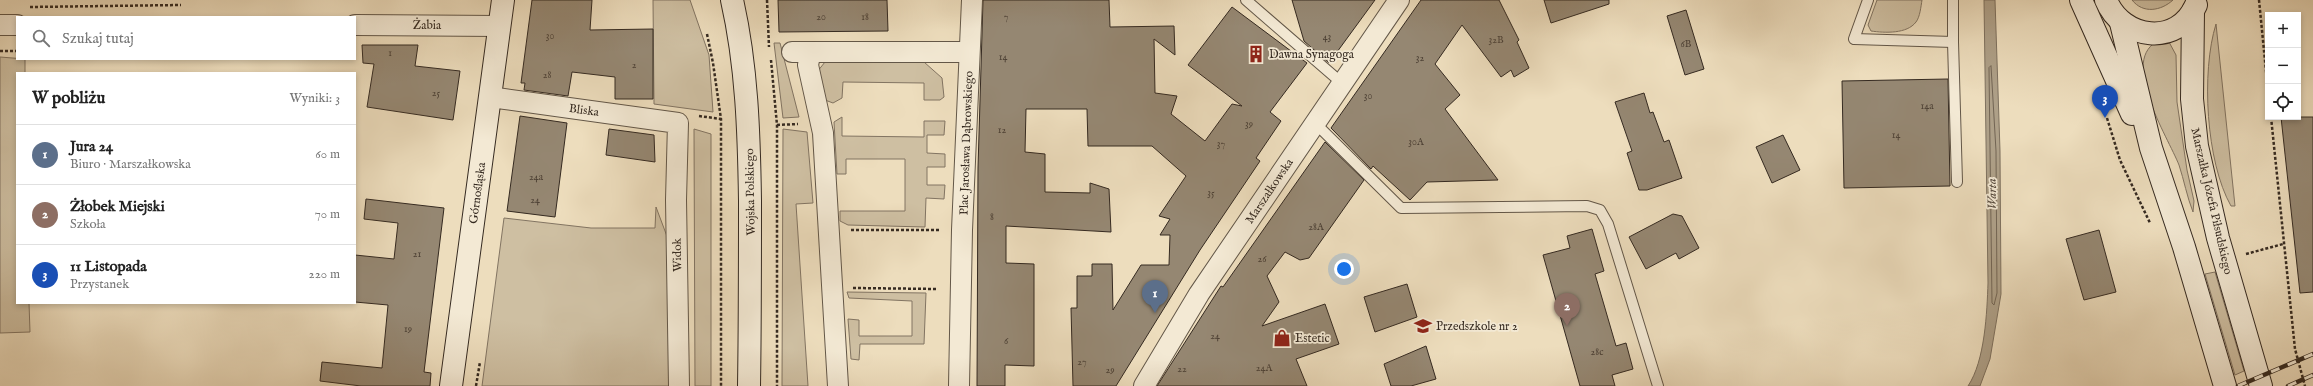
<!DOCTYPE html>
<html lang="pl">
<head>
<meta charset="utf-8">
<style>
	body { margin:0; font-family:"IM FELL English",serif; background:#f2f2f2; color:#222 }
	.controls { position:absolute; right:12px; top:12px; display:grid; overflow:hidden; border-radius:0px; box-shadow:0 2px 6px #0003 }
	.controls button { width:36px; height:36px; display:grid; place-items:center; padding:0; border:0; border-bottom:1px solid #e0e0e0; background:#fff; color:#222; font:20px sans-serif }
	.you { position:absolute; left:1344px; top:269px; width:14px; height:14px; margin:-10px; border:3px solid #fff; border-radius:50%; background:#1a73e8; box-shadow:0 0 0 6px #1a73e833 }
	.badge { display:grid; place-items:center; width:26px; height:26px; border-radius:50%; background:#8f2418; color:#fff; font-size:13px; font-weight:700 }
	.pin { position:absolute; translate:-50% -33px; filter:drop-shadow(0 1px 2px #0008) }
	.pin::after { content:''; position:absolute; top:21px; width:14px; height:12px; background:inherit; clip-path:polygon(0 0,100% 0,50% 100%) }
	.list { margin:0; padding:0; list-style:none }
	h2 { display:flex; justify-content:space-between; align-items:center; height:52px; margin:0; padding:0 16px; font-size:17px }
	h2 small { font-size:13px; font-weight:400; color:#767676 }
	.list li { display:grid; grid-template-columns:26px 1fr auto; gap:12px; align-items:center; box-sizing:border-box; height:60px; padding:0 16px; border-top:1px solid #e0e0e0 }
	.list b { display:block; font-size:15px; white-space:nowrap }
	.list p { margin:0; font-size:13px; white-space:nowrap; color:#767676 }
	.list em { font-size:13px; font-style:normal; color:#767676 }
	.icon { flex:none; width:22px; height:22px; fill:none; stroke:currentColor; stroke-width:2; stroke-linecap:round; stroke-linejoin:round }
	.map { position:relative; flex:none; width:2313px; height:386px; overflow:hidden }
	.search { position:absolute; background:#fff; box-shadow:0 2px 6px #0003; left:16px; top:16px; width:340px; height:44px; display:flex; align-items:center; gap:10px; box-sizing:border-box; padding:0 14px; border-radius:0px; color:#767676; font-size:15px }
	.panel { position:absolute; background:#fff; box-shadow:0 2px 6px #0003; left:16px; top:72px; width:340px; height:232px; border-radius:0px }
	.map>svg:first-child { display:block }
</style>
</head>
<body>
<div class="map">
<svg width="2313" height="386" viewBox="0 0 2313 386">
	<rect width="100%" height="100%" fill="#edddbd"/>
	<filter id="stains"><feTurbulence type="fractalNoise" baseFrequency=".005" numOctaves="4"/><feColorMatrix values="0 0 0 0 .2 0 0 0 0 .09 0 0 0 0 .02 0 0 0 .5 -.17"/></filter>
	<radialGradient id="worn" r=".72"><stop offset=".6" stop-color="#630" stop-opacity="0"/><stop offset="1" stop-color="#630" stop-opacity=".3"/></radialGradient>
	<!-- green -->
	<g fill="#cebfa2" stroke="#827462">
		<path d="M 653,0 L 690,0 L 709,55 L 713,112 L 654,104 Z"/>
		<path d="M 1877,0 L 1922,0 C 1921,6 1920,17 1916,22 C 1907,34 1885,33 1871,31 L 1868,25 Z"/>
		<path d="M 2132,0 L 2173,0 C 2161,11 2143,14 2132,0 Z"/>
		<path d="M 2216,24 L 2235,206 L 2231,206 C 2206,162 2201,72 2216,24 Z"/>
		<path d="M 2160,40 L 2169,42 L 2176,55 L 2177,102 L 2187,170 L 2194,201 L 2193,212 C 2187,197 2184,180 2179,165 C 2168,137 2117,58 2160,40 Z"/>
		<path d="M 774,43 L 780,43 L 799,117 L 783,118 Z"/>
		<path d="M 0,57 L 25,59 L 25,73 L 17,73 L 17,303 L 29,303 L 30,332 L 0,333 Z"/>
		<path d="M 825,62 L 924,62 L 942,78 L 944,97 L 940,100 L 924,100 L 924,83 L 843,82 L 842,98 L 833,103 L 825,100 L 817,72 Z"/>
		<path d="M 842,117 L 842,136 L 924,137 L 924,121 L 945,121 L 944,135 L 927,135 L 927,153 L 945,154 L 945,167 L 927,167 L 927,185 L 945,185 L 944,199 L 926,198 L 925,227 L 848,225 L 840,221 L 840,211 L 905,211 L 905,159 L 846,159 L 846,174 L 837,174 L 834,122 Z"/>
		<path d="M 694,129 L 711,134 L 711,386 L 695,386 Z"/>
		<path d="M 783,129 L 807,132 L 813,203 L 796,204 L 808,386 L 782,386 Z"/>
		<path d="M 656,207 L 668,239 L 669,386 L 482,386 L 504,218 L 591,228 L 655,228 Z"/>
		<path d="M 2215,272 L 2244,371 L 2235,375 L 2205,274 Z"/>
		<path d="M 847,292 L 926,293 L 924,344 L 860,344 L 859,360 L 851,359 L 848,319 L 859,320 L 859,336 L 912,336 L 912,301 L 849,298 Z"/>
	</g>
	<!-- water -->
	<path fill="#aea088" stroke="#7e715f" d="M 1984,0 L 1995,0 L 2000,151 L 2001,294 L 1990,359 L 1980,386 L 1968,386 C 1985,361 1987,312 1988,283 Z"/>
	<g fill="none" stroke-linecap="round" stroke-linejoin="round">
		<!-- shore -->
		<path stroke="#726554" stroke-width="1" d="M 1991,66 L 1996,151 L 1997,293 L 1994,305 L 1992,303 L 1989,68 Z"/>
	</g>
	<!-- building -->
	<g fill="#958772" stroke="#352a21">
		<path d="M 532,0 L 592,0 L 590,30 L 653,29 L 653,99 L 615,99 L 615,77 L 572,72 L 568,96 L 524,90 L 525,83 L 521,83 Z"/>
		<path d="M 778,0 L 887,0 L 888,31 L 779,32 Z"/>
		<path d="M 983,0 L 1109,0 L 1110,27 L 1174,26 L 1175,55 L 1154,39 L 1155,93 L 1177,96 L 1171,114 L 1205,141 L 1232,104 L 1242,106 L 1188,65 L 1232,7 L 1307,63 L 1270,112 L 1281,121 L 1256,158 L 1260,161 L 1200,250 L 1116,386 L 1073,386 L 1071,308 L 1077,308 L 1077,276 L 1092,276 L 1092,264 L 1112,264 L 1113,310 L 1141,265 L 1169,265 L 1170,235 L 1160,235 L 1170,219 L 1159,216 L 1186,176 L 1152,146 L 1088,146 L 1087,109 L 1026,109 L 1025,152 L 1045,154 L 1045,192 L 1090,193 L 1090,183 L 1109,189 L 1111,232 L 1006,226 L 1006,263 L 1034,264 L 1034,366 L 1005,365 L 1005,386 L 977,386 L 978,168 Z"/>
		<path d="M 1292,0 L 1375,0 L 1329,63 L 1304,41 Z"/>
		<path d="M 1421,0 L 1499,0 L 1519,40 L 1517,42 L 1529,68 L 1514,77 L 1511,70 L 1501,77 L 1462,25 L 1435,64 L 1460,95 L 1445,109 L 1498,180 L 1427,182 L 1410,200 L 1373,166 L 1371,169 L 1331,128 Z"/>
		<path d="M 1544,0 L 1609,0 L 1609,4 L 1551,23 Z"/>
		<path d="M 1686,10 L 1704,69 L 1685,75 L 1667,16 Z"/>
		<path d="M 362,45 L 418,45 L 415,66 L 460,71 L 453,120 L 367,107 L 374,64 L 363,63 Z"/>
		<path d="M 1948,79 L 1950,186 L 1844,188 L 1842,81 Z"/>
		<path d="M 1644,93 L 1650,113 L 1653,112 L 1664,142 L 1669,140 L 1682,178 L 1647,190 L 1639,190 L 1627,153 L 1632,151 L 1615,102 Z"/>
		<path d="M 520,116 L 567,123 L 555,217 L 507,211 Z"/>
		<path d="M 2281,117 L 2313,117 L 2313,292 L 2300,293 Z"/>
		<path d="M 609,129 L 654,135 L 655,162 L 606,155 Z"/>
		<path d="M 1783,135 L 1800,170 L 1772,183 L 1756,147 Z"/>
		<path d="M 1325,142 L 1364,180 L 1309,258 L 1300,260 L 1285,252 L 1267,276 L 1279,302 L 1262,326 L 1325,304 L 1339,344 L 1296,359 L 1307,386 L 1157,386 L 1221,286 L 1223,287 Z"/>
		<path d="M 366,199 L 444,208 L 424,372 L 431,373 L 430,386 L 361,386 L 320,381 L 322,362 L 382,368 L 388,305 L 355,302 L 355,255 L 394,259 L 398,223 L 364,219 Z"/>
		<path d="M 1673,214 L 1682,216 L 1699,248 L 1679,259 L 1676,253 L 1646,269 L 1629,237 Z"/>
		<path d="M 1592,229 L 1604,271 L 1595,274 L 1616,346 L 1626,343 L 1633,369 L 1612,375 L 1615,386 L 1580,386 L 1543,255 L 1570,248 L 1567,236 Z"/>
		<path d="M 2099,230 L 2116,292 L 2084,300 L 2066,239 Z"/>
		<path d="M 1407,284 L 1417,317 L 1375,332 L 1364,297 Z"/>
		<path d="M 1426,346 L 1436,379 L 1411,386 L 1391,386 L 1384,364 Z"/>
	</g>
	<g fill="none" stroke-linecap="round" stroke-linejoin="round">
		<!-- lane casing -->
		<g stroke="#635748" stroke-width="12">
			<g id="lane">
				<path d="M 1246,0 L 1343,84"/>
				<path d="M 1868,0 L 1854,39 L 1953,42 L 1953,0"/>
				<path d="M 1953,42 L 1957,182"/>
				<path d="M 1315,123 L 1401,208 L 1587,206 L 1600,210 L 1608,224 L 1658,386"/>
			</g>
		</g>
		<!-- street casing -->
		<g stroke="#635748" stroke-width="22">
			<g id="street">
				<path d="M 0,25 L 17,25"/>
				<path d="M 355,25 L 499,26"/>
				<path d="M 792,52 L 816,52"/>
				<path d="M 490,97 L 678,123 L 676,200 L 679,386"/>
				<path d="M 838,386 L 823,133 L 808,65 L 810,55 L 816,52 L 969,52"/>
				<path d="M 959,386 L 962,230 L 972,0"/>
				<path d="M 1144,386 L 1199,294 L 1399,0"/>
			</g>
		</g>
		<!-- secondary casing -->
		<g stroke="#352a21" stroke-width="24">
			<g id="secondary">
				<path d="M 732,0 C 747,66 749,134 750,201 C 750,263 750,324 749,386"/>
				<path d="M 2081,0 L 2132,114"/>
				<path d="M 2106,0 C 2122,40 2178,47 2196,5"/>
				<path d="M 2193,11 L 2192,99 L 2197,146 L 2218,238 L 2261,386"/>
				<path d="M 2121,23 L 2151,148 L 2184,247 L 2225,386"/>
				<path d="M 451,386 L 503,0"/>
			</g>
		</g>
		<!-- path -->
		<g stroke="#352a21" stroke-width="2.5" stroke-dasharray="3 2" stroke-linecap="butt">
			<path d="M 767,0 L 769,47"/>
			<path d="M 2259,0 L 2268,91"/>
			<path d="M 30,7 L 181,5"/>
			<path d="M 707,34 L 713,63 L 721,119 L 721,386"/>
			<path d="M 0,51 L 17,51"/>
			<path d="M 771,60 L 777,125 L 777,386"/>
			<path d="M 699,116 L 721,119"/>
			<path d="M 2271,117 L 2295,349 L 2305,386"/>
			<path d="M 2107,118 L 2120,160 L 2150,223"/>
			<path d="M 777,125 L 798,124"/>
			<path d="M 851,230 L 940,230"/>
			<path d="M 2246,254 L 2283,244"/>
			<path d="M 853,288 L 938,289"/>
			<path d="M 476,386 L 480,362"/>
		</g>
		<!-- lane -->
		<use href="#lane" stroke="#f3e9d4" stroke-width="10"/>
		<!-- street -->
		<use href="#street" stroke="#f3e9d4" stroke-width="20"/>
		<!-- secondary -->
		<use href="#secondary" stroke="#f3e9d4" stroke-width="22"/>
		<!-- rail casing -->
		<g stroke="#352a21" stroke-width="4.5">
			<g id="rail">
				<path d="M 2238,386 L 2313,354"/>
				<path d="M 2288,386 L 2313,375"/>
			</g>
		</g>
		<!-- rail -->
		<use href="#rail" stroke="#f3e9d4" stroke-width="3" stroke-dasharray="9" stroke-linecap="butt"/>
	</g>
	<!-- icons -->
	<defs>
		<g id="building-bare" transform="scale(1.38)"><path d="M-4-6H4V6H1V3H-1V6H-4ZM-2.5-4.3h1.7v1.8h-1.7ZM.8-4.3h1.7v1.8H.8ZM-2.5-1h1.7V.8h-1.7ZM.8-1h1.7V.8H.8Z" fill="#8f2418" stroke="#f3e9d4" stroke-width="2.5" paint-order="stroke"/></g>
		<g id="school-bare" transform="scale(1.38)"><path d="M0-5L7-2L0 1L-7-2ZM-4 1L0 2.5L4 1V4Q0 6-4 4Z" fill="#8f2418" stroke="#f3e9d4" stroke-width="2.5" paint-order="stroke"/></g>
		<g id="shop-bare" transform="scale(1.38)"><path d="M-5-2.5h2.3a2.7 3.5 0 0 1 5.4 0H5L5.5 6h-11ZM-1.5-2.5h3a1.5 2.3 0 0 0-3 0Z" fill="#8f2418" stroke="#f3e9d4" stroke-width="2.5" paint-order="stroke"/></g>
	</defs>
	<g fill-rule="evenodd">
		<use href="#building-bare" x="1256" y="54"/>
		<use href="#school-bare" x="1423" y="326"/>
		<use href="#shop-bare" x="1282" y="338"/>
	</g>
	<g text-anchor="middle" stroke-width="3.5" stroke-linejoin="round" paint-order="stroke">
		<!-- number labels -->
		<g font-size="10" fill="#4d4135">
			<text x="821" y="20">20</text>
			<text x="865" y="20">18</text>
			<text x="1006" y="20">7</text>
			<text x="550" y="39">30</text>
			<text x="1327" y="40">43</text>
			<text x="1496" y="43">32B</text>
			<text x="1686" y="47">6B</text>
			<text x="390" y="56">1</text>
			<text x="1003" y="60">14</text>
			<text x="1420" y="61">32</text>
			<text x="634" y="68">2</text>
			<text x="547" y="78">28</text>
			<text x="436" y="96">25</text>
			<text x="1368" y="99">30</text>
			<text x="1927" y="109">14a</text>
			<text x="1249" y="127">39</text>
			<text x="1002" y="133">12</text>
			<text x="1896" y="138">14</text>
			<text x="1416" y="145">30A</text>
			<text x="1221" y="147">37</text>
			<text x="536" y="180">24a</text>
			<text x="1211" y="196">35</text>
			<text x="535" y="203">24</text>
			<text x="992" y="220">8</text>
			<text x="1316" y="230">28A</text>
			<text x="417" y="257">21</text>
			<text x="1262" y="262">26</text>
			<text x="408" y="332">19</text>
			<text x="1215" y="339">24</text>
			<text x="1006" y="344">6</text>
			<text x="1597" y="355">28c</text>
			<text x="1082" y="365">27</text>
			<text x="1264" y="371">24A</text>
			<text x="1182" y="372">22</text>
			<text x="1110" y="373">29</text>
		</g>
		<!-- street labels -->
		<g font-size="12" fill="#352a21" stroke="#f3e9d4">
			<text x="427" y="29">Żabia</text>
			<text transform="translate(584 110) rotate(8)" y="4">Bliska</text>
			<text transform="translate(966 143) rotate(-88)" y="4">Plac Jarosława Dąbrowskiego</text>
			<text transform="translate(1269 191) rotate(-56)" y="4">Marszałkowska</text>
			<text transform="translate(750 192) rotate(-91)" y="4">Wojska Polskiego</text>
			<text transform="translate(477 193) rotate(-82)" y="4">Górnośląska</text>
			<text transform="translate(2212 201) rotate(77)" y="4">Marszałka Józefa Piłsudskiego</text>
			<text transform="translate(677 255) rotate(-91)" y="4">Widok</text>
		</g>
		<!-- poi labels -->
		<g font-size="12" fill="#352a21" stroke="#f3e9d4" text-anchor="start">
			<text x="1269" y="58">Dawna Synagoga</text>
			<text x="1436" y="330">Przedszkole nr 2</text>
			<text x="1295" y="342">Estetic</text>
		</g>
		<!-- water labels -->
		<g font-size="13" font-style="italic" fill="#594d40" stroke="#f3e9d4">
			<text transform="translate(1991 194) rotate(-91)" y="5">Warta</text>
		</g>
	</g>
	<rect width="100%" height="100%" filter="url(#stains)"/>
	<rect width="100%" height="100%" fill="url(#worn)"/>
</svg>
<div class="controls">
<button>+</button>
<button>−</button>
<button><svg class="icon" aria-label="locate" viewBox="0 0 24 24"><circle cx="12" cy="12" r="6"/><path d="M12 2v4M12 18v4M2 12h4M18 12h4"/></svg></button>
</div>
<div class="you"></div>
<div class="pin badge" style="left:1155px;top:313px;background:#5c6f8a">1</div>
<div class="pin badge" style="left:1567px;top:326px;background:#8d6e63">2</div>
<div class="pin badge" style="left:2105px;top:118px;background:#1a4fb4">3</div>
<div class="search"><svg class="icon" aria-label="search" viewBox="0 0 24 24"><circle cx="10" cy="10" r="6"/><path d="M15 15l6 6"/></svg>Szukaj tutaj</div>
<section class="panel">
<h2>W pobliżu<small>Wyniki: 3</small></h2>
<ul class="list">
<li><span class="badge" style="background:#5c6f8a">1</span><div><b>Jura 24</b><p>Biuro · Marszałkowska</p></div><em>60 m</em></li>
<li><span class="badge" style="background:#8d6e63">2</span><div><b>Żłobek Miejski</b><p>Szkoła</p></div><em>70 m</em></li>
<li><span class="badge" style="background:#1a4fb4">3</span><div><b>11 Listopada</b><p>Przystanek</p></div><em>220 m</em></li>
</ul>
</section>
</div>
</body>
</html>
